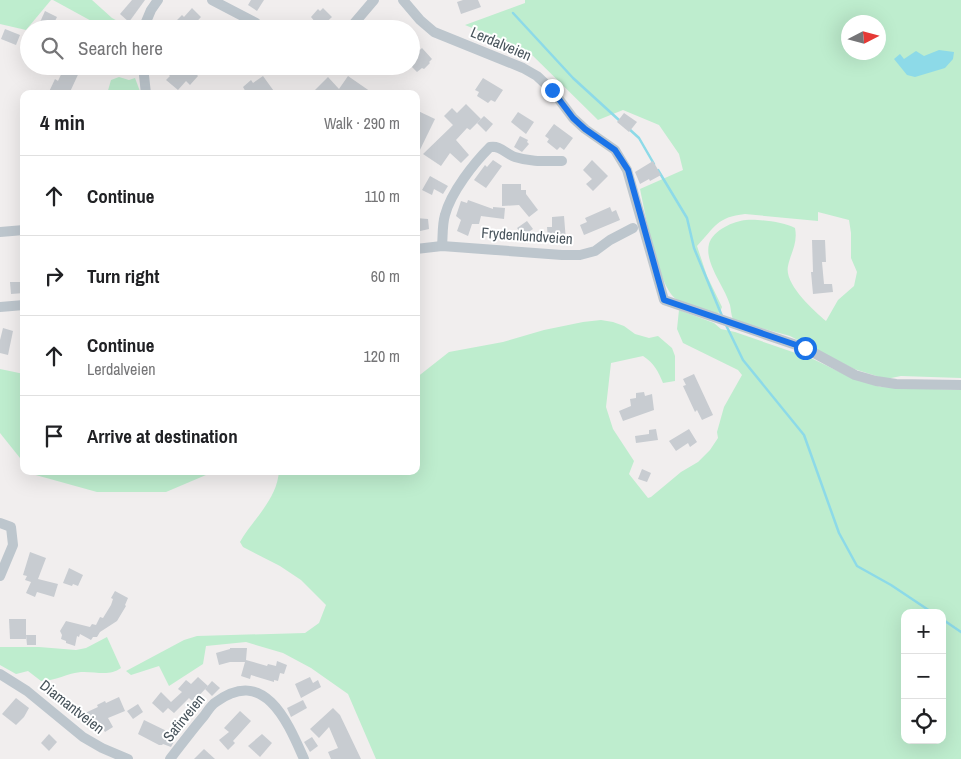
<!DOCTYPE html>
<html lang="en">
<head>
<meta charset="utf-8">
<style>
	body { margin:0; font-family:"Archivo Narrow",sans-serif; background:#f6f6f6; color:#202124 }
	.controls { position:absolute; right:15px; bottom:15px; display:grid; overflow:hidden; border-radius:10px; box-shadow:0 5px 20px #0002 }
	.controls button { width:45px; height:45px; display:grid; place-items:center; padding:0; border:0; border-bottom:1px solid #e0e0e0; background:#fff; color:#202124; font:25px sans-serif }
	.compass { position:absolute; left:841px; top:15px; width:45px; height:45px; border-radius:50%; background:#fff; box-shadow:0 5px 20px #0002; rotate:84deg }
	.stop { position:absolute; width:15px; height:15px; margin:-11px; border:4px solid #1a73e8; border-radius:50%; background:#fff }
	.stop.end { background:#1a73e8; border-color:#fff; box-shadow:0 1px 5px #0008 }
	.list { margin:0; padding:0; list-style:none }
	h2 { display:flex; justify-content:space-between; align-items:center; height:65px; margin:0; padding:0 20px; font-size:21px }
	h2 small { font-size:16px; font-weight:400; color:#757577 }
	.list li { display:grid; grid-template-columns:32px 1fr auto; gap:15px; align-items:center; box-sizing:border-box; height:80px; padding:0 20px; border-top:1px solid #e0e0e0 }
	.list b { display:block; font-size:19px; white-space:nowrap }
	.list p { margin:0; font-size:16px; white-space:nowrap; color:#757577 }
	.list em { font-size:16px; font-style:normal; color:#757577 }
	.icon { flex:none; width:28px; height:28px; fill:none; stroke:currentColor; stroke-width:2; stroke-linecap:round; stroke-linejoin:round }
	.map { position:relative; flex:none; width:961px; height:759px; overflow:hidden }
	.search { position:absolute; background:#fff; box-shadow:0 5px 20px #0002; left:20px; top:20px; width:400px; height:55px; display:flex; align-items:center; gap:12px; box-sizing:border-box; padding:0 18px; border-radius:28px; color:#757577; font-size:19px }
	.panel { position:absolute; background:#fff; box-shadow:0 5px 20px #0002; left:20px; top:90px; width:400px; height:385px; border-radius:10px }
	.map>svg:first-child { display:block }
</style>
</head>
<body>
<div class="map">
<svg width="961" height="759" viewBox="0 0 961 759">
	<rect width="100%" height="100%" fill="#f1eeee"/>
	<!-- green -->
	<g fill="#beedce" fill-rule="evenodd">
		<path d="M 0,0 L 51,0 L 26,30 L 0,24 Z"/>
		<path d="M 53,0 L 92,0 L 112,18 L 132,29 L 106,29 Z"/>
		<path d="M 525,0 L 961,0 L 961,378 L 901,376 L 886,379 L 854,369 L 790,336 L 733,320 C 731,314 731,310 730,305 C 725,287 704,263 709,244 C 713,230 734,221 746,220 C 759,219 784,222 795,228 C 798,243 791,252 788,266 C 784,284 813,310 826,321 L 838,300 L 854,286 L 857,272 L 851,258 L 851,233 L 849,220 L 818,212 L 818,221 L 745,214 C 717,217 715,227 697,246 L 707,276 L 722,307 L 720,312 L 716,314 C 703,307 687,307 676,299 C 658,287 645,212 640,189 L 683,170 L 679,154 L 659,125 L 623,110 L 598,120 L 528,51 L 465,25 L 525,3 ZM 848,22 L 878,22 L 878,52 L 848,52 Z"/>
		<path d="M 119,77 L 129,80 L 135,78 L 141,94 L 107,94 L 111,80 Z"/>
		<path d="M 679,310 L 714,323 L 721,329 L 735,332 L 781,348 L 813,359 L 852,378 L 881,387 L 961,390 L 961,759 L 376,759 L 348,694 L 311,668 L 283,653 L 246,642 L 206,646 L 203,664 L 169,686 L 159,666 L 131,675 L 126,671 L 184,640 L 197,636 L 305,633 L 319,623 L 326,605 L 301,580 L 280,566 L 243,547 L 240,542 C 253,519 277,500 279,471 L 416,471 L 416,378 L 449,352 L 503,342 L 544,330 L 583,322 L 601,320 L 613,322 L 624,326 L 635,334 L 649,338 L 658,336 L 672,348 L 675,356 L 675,381 L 663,383 C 658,371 654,363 643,356 L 611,363 L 606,407 L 613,429 L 634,461 L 629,474 L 648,498 L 651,497 L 681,472 L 698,462 L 710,450 L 718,438 L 717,432 L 724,407 L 742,375 L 738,370 L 683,343 L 677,329 ZM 905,613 L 942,613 L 942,740 L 905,740 Z"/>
		<path d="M 0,369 L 24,374 L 24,463 L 0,433 Z"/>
		<path d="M 30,471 L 207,471 L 206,475 L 166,492 L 97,492 L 32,474 Z"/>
		<path d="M 107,637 L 121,668 C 109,677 95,671 81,672 C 68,673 55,681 41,681 L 28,671 L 16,674 L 0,665 L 0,647 L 39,647 L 76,650 L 86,648 Z"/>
	</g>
	<!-- water -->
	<path fill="#8ddae8" d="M 939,50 L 954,52 L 953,59 L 945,68 L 915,77 L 907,75 L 894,59 L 900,54 L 904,59 L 916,51 L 924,56 Z"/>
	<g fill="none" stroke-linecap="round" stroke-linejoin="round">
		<!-- stream -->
		<g stroke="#8ddae8" stroke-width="2.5">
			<path d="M 513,13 L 573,78 L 620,121"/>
			<path d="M 628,128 L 639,138 L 654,164"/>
			<path d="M 658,170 L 687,218 L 694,248 L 722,316"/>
			<path d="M 726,325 L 743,360 L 804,435 L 839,533 L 857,566 L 891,585 L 933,613"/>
			<path d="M 942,619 L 961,632"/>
		</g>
	</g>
	<!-- building -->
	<g fill="#c8ccd1">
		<path d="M 132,0 L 145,0 L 129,22 L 120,14 Z"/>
		<path d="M 251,0 L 264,0 L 257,11 L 248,5 Z"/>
		<path d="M 463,0 L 478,0 L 481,7 L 461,14 L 457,2 Z"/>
		<path d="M 192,8 L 201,17 L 190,29 L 178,29 L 173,24 L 182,15 L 184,17 Z"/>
		<path d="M 323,8 L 332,17 L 320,28 L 311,17 L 318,9 L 320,11 Z"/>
		<path d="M 45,11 L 57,17 L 51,29 L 37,29 Z"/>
		<path d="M 5,29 L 20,35 L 16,45 L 1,39 Z"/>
		<path d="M 422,48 L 432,59 L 429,62 L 430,63 L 424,69 L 422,68 L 417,72 L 411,66 L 411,58 Z"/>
		<path d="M 65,66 L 82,66 L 69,94 L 48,94 L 55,79 L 58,81 Z"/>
		<path d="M 173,66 L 189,66 L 198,76 L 190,85 L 186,81 L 178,90 L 166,80 L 170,76 L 167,73 Z"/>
		<path d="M 263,76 L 276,94 L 247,94 L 243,87 L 251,80 L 253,83 Z"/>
		<path d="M 348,76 L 374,94 L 311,94 L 328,77 L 339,89 Z"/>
		<path d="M 483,78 L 503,90 L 495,102 L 491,100 L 488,103 L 477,96 L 479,92 L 475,90 Z"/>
		<path d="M 466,104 L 481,119 L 470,130 L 467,128 L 456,140 L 469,155 L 461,163 L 450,153 L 441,166 L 423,154 L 453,125 L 444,116 L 452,108 L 457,113 Z"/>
		<path d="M 416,110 L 435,119 L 416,158 Z"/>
		<path d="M 518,112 L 534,122 L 526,134 L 511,122 Z"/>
		<path d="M 624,113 L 637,122 L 629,132 L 617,122 Z"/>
		<path d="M 484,116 L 493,124 L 486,132 L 477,123 Z"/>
		<path d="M 554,124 L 573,138 L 564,150 L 560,147 L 557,150 L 547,142 L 549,139 L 545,136 Z"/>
		<path d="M 520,136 L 528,140 L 527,142 L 529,144 L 522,152 L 514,147 Z"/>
		<path d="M 493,160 L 502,166 L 486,188 L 474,180 L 485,165 L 487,167 Z"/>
		<path d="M 592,160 L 608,176 L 593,191 L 586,184 L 592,179 L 583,170 Z"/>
		<path d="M 653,161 L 661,175 L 650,181 L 649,179 L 640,184 L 635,172 Z"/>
		<path d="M 430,176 L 448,186 L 443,194 L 434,189 L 432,195 L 422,190 Z"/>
		<path d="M 502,184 L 521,184 L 521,190 L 526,190 L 526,194 L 538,210 L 529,217 L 519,205 L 502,206 Z"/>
		<path d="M 468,200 L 493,209 L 493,207 L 505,208 L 504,219 L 481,216 L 479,224 L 472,224 L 468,236 L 457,231 L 461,220 L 456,216 L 461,201 L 467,203 Z"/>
		<path d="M 610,207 L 612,212 L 616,210 L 620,220 L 584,235 L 580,225 L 587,222 L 585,218 Z"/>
		<path d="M 564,216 L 566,241 L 553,242 L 553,239 L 548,239 L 547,227 L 552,227 L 552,217 Z"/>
		<path d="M 416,218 L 428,219 L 429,229 L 416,232 Z"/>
		<path d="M 527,221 L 533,229 L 523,236 L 517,228 Z"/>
		<path d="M 812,240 L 825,240 L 826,262 L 822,262 L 824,284 L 832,284 L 833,292 L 813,294 L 811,272 L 813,272 Z"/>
		<path d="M 10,282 L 24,282 L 24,293 L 11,294 Z"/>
		<path d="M 3,328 L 13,331 L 8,355 L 0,353 L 0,340 Z"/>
		<path d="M 694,374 L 713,415 L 702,420 L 697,410 L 695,412 L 683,386 L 686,385 L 683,379 Z"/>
		<path d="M 644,392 L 645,396 L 652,394 L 654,410 L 623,421 L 619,411 L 631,406 L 630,399 L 636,398 L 636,393 Z"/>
		<path d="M 656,429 L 658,440 L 636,443 L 635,436 L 649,434 L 649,430 Z"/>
		<path d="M 689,429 L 697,442 L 690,447 L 688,443 L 676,451 L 669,441 Z"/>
		<path d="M 642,469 L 651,473 L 647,482 L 638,479 Z"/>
		<path d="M 30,552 L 46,558 L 38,579 L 58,584 L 54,597 L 37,592 L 35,597 L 26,593 L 31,582 L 25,580 L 27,576 L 23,575 Z"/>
		<path d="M 69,568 L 83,575 L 78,586 L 73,584 L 72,586 L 63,583 Z"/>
		<path d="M 115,591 L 128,598 L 125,605 L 126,606 L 117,621 L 100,632 L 97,637 L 93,637 L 91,640 L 80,634 L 79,637 L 77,636 L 75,646 L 66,643 L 66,641 L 61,639 L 62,635 L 60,631 L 66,621 L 90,627 L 92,624 L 96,625 L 100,617 L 103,618 L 111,605 L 113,599 L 111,598 Z"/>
		<path d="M 9,619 L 26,619 L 26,639 L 10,639 Z"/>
		<path d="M 26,635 L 36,635 L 36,645 L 27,645 Z"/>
		<path d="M 230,648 L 247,648 L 246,660 L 267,666 L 268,664 L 276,666 L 277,661 L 287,665 L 284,674 L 280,673 L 278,681 L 274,680 L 274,682 L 251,675 L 250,679 L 241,676 L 245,662 L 230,662 L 219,665 L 216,653 L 230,649 Z"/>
		<path d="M 198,677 L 208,686 L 193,702 L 189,698 L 174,713 L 168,708 L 163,713 L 152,703 L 161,692 L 171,702 L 182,692 L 178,689 L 186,680 L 191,684 Z"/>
		<path d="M 310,677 L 313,683 L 318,680 L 321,687 L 301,698 L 295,684 Z"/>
		<path d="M 212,681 L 220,688 L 212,696 L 205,689 Z"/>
		<path d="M 119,697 L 125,711 L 108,718 L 113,727 L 105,732 L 99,723 L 91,726 L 85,713 L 98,707 L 97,705 L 105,701 L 106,703 Z"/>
		<path d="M 16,698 L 29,708 L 24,717 L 16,725 L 2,714 Z"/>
		<path d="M 303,700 L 307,708 L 291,717 L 287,708 Z"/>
		<path d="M 138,704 L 143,712 L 133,719 L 127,711 Z"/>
		<path d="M 333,708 L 340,715 L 361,759 L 331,759 L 328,752 L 338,748 L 329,727 L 319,738 L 310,729 Z"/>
		<path d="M 240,711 L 251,721 L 233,741 L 235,743 L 228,750 L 219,740 L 229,732 L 224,728 Z"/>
		<path d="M 144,720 L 177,736 L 171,747 L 163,744 L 162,745 L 159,745 L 138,734 Z"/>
		<path d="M 49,734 L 57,742 L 49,751 L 41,743 Z"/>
		<path d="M 262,734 L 272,743 L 260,757 L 248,746 Z"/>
		<path d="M 312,737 L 318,746 L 310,752 L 304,742 Z"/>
		<path d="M 204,749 L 215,759 L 194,759 Z"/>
	</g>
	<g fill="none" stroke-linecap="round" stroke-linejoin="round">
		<!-- minor -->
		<g stroke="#bdc6cd" stroke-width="10">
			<path d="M 212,0 L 256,23"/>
			<path d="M 403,0 L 420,20 L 434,32 L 523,68 L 537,76 L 552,90 L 573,118 L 585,129 L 615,150 L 627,170 L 664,300 L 805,348 L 855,375 L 876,381 L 896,384 L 961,385"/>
			<path d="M 143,29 L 151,10 L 158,0"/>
			<path d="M 347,29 L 351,27 L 374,0"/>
			<path d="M 143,66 L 146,94"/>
			<path d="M 0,232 L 24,230"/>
			<path d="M 442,246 C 443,236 442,225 445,215 C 451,192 474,163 490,147 C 500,145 506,154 515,157 C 530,162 546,161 562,161"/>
			<path d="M 416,249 L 442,246 L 562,255 L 580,255 L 595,251 L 610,240 L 633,228"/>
			<path d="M 0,307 L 24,305"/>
			<path d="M 0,523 L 11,527 L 13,545 L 0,576"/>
			<path d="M 0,674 L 27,691 L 83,737 L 102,748 L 128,759"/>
			<path d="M 170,759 C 181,745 192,730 204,716 C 207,712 211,705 216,702 C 265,666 288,723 304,759"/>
		</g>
	</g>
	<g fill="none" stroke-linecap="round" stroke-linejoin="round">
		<!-- route -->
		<path stroke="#1a73e8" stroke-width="6" d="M 552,90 L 573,118 L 585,129 L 615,150 L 628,170 L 664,300 L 805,348"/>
	</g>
	<g text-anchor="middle" stroke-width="4" stroke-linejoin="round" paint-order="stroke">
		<!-- street labels -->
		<g font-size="15" fill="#47535b" stroke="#fff">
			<text transform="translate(501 44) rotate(23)" y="5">Lerdalveien</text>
			<text transform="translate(527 236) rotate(4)" y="5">Frydenlundveien</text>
			<text transform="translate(72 707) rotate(38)" y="5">Diamantveien</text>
			<text transform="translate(184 718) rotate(-51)" y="5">Safirveien</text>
		</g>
	</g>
</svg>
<div class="controls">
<button>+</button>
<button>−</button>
<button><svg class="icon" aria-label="locate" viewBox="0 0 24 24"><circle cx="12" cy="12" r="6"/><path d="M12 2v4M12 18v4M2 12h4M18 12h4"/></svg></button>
</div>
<svg class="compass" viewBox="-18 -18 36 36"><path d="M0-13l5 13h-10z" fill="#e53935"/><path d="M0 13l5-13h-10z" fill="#757577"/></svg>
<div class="stop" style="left:805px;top:348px"></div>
<div class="stop end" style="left:552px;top:90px"></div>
<div class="search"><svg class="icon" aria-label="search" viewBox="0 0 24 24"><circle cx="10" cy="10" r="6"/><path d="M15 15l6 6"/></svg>Search here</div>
<section class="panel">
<h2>4 min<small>Walk · 290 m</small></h2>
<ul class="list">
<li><svg class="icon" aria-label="ahead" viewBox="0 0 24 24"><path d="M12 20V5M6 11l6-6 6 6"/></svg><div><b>Continue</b></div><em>110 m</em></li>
<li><svg class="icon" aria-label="right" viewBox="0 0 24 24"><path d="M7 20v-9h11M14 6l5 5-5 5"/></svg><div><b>Turn right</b></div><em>60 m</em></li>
<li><svg class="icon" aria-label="ahead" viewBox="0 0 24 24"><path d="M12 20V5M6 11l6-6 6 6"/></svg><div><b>Continue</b><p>Lerdalveien</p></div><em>120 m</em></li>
<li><svg class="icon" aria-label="arrive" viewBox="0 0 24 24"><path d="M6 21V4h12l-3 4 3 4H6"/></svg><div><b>Arrive at destination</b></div></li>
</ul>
</section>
</div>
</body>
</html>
